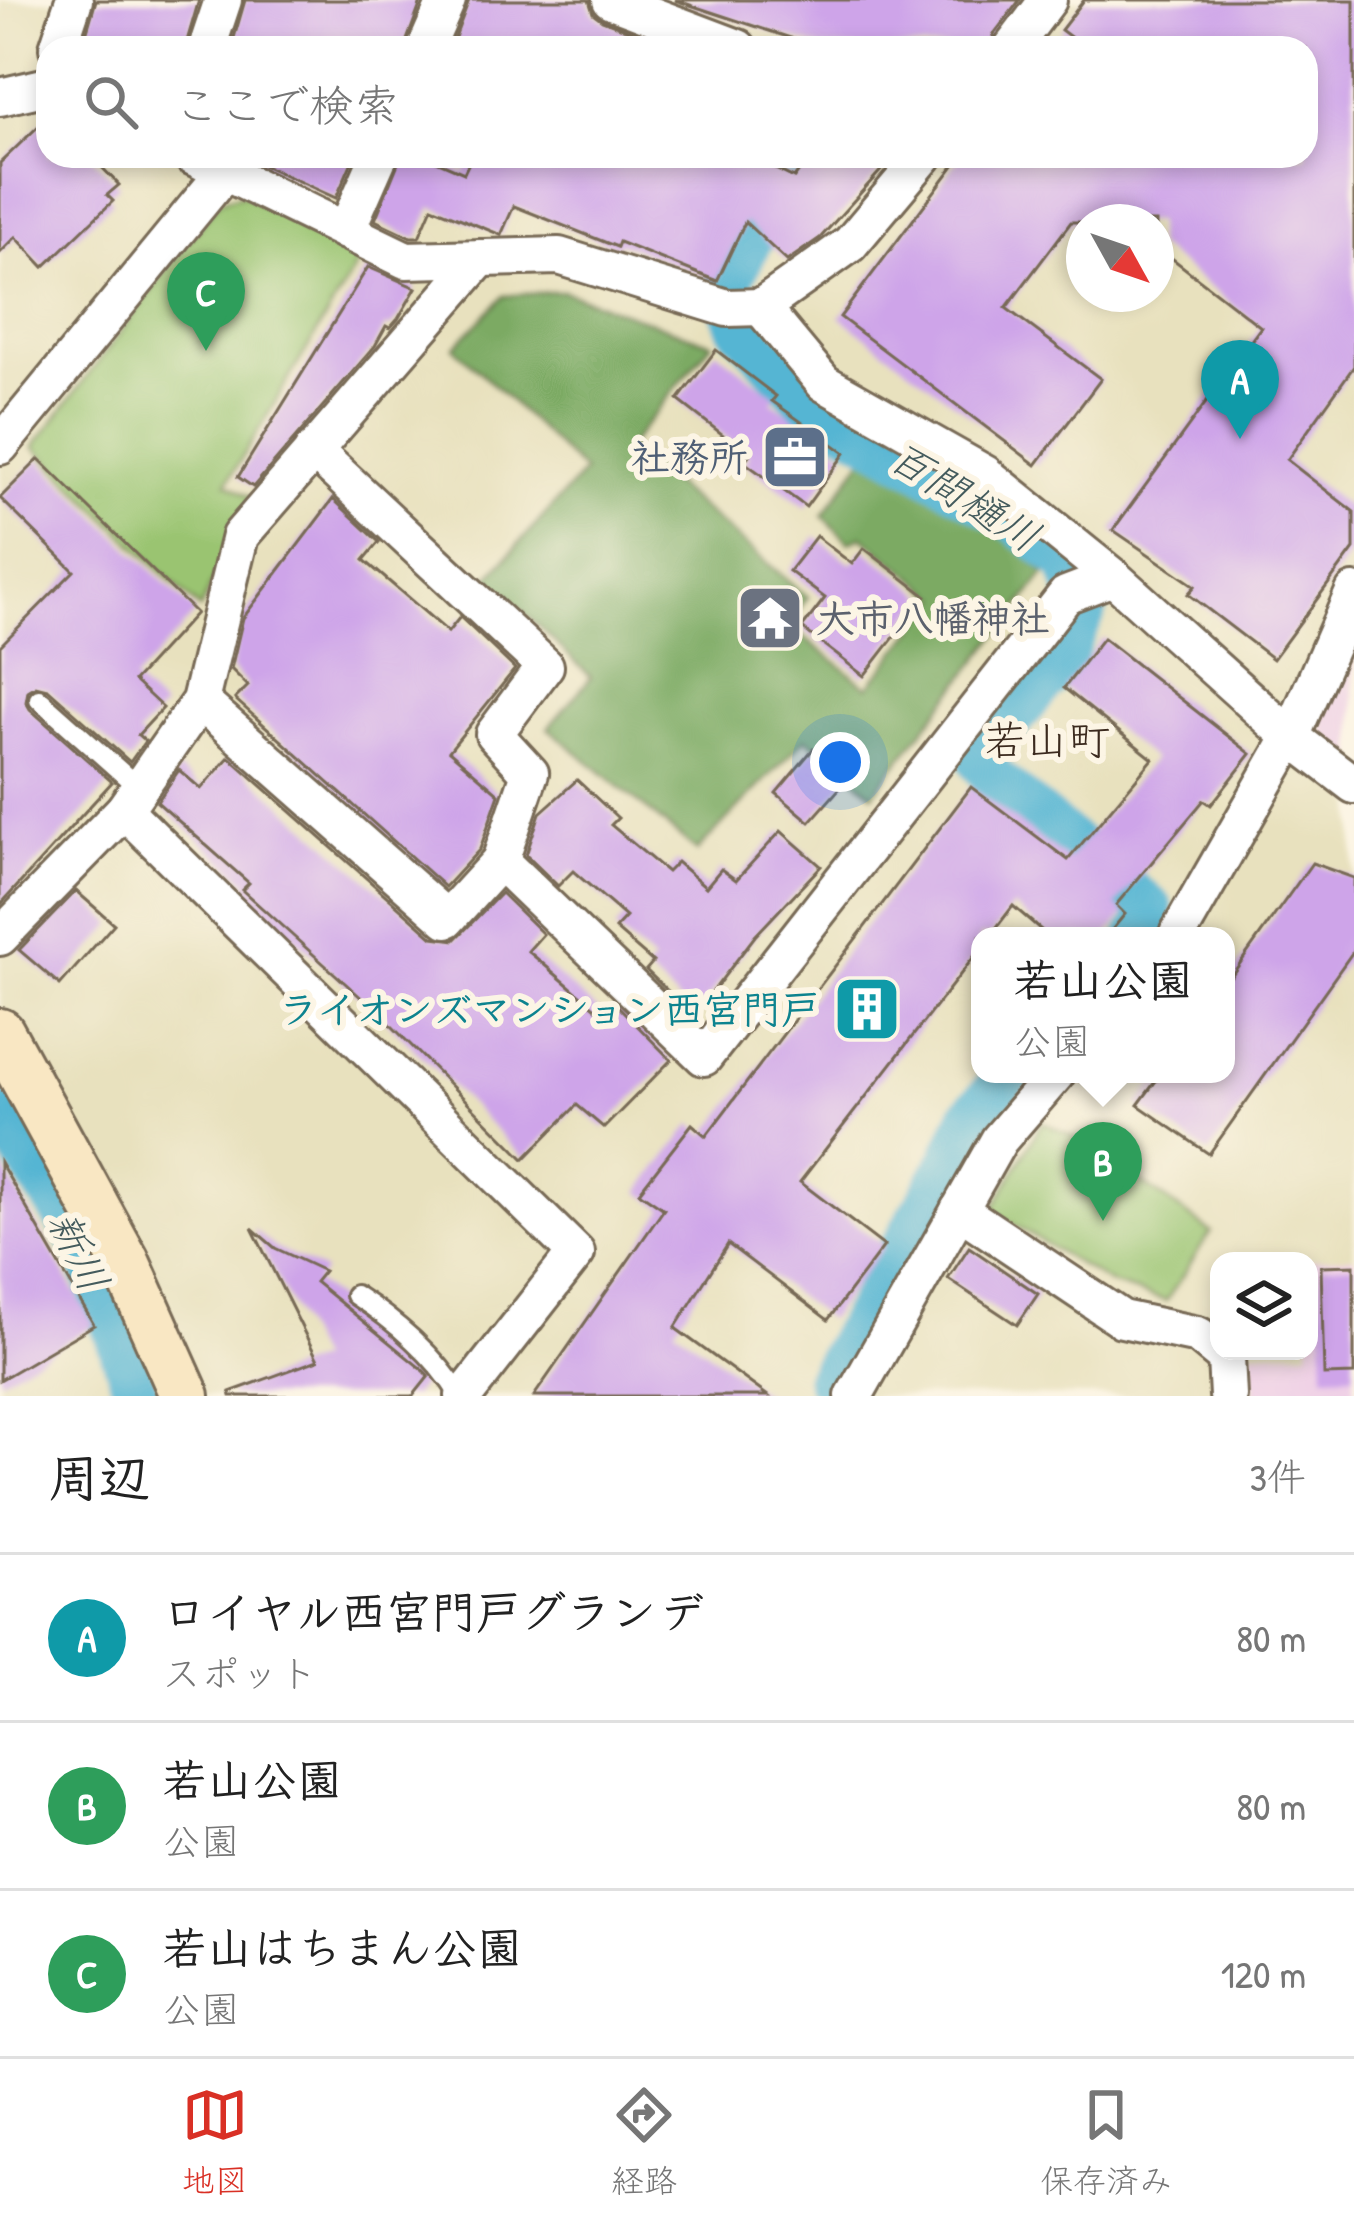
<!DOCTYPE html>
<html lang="ja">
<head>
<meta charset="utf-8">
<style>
	body { margin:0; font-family:"Patrick Hand","Klee One",sans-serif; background:#f6f6f6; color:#222 }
	.controls { position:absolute; right:36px; bottom:36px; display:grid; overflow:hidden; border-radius:24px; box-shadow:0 6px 18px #0003 }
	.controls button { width:108px; height:108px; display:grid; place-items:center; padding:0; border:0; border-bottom:3px solid #e0e0e0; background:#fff; color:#222; font:60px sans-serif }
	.compass { position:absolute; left:1066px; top:204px; width:108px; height:108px; border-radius:50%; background:#fff; box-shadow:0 6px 18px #0003; rotate:130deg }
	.you { position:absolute; left:840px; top:762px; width:42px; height:42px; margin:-30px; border:9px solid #fff; border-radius:50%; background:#1a73e8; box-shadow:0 0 0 18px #1a73e833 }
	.badge { display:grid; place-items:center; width:78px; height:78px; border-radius:50%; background:#d93025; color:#fff; font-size:39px; font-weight:700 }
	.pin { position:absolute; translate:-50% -99px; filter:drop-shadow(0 3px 6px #0008) }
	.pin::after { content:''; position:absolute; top:63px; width:42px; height:36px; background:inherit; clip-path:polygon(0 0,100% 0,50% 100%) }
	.popup { position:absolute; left:971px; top:927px; width:264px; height:156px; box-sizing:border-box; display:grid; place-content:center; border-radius:24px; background:#fff; filter:drop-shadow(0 3px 9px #0005); font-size:39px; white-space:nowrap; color:#767676 }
	.popup b { font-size:45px; color:#222 }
	.popup::after { content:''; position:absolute; left:50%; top:100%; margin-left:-24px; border:24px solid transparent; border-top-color:#fff }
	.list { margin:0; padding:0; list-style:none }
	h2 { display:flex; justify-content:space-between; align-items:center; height:156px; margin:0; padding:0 48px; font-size:51px }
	h2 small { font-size:39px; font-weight:400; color:#767676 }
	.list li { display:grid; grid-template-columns:78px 1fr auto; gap:36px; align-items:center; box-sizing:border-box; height:168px; padding:0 48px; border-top:3px solid #e0e0e0 }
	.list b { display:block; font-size:45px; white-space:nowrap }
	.list p { margin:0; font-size:39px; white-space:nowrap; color:#767676 }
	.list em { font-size:39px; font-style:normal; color:#767676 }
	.icon { flex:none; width:66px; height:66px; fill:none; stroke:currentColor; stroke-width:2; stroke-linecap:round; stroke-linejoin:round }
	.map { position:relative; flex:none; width:1354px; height:1396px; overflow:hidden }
	.search { position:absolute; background:#fff; box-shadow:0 6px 18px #0003; left:36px; right:36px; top:36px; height:132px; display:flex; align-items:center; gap:30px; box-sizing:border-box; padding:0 42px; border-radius:36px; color:#767676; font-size:45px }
	.sheet { height:660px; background:#fff }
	nav { display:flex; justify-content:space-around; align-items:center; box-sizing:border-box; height:168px; border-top:3px solid #e0e0e0; background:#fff; font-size:33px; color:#767676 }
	nav a { display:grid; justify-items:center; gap:6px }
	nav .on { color:#d93025 }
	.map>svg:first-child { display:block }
</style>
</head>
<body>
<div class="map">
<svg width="1354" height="1396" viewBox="0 0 1354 1396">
	<rect width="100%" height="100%" fill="#fcf5e5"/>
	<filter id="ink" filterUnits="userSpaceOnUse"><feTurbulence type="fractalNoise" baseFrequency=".00833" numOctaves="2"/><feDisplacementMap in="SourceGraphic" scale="24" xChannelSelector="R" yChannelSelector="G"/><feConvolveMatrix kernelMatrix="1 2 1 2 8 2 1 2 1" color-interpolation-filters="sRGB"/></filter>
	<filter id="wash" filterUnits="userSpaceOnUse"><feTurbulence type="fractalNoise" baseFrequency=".004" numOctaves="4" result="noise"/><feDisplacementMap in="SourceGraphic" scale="48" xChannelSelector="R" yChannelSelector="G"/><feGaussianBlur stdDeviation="2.7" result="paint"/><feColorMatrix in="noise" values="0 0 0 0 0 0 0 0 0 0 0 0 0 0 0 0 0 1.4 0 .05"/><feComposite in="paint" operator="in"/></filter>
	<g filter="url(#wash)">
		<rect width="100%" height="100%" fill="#e8e1be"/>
		<!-- built -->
		<g fill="#efd0e6">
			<path d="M 1354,640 L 1354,758 L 1323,735 L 1321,710 Z"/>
			<path d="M 1354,1257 L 1354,1396 L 1254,1396 L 1251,1351 L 1309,1351 L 1309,1261 L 1284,1261 Z"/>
		</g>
		<!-- green -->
		<g fill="#9ac471" stroke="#6a7748" stroke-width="3">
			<path d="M 242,194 L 363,255 L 227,483 L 252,498 L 200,609 L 34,447 L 219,201 Z"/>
			<path d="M 1042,1122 L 1085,1142 L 1211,1232 L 1166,1301 L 1111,1284 L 992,1211 Z"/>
		</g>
		<!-- forest -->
		<path fill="#7baa63" stroke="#5b6a40" stroke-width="3" d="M 563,291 L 712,343 L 628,447 L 808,597 L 788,625 L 868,687 L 940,598 L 862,536 L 849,542 L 823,516 L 868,451 L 980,514 L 1046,573 L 873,794 L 806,738 L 697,851 L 548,728 L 591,677 L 488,578 L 584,472 L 454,347 L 504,296 Z"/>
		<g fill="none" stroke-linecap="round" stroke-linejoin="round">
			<!-- canal -->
			<g stroke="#54b5d3" stroke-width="45">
				<path d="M 784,156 L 777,187 L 725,290 L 738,325 L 811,404 L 1015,520 L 1068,562 L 1085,609 L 1061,660 L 979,758 L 993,778 L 1151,909 L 1148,925 L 1138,936"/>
				<path d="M 0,1115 L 86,1249 L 138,1396"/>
				<path d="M 828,1378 L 951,1162 L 971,1116 L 1010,1074"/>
			</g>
		</g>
		<g id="blocks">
			<!-- building -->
			<g fill="#cea4e9">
				<path d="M 96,0 L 199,0 L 185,48 L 82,48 Z"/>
				<path d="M 245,0 L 422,0 L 404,48 L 231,48 Z"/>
				<path d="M 469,0 L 589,0 L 593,13 L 602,20 L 674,48 L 451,48 Z"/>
				<path d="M 675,0 L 1020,0 L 994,34 L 990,48 L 821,48 Z"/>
				<path d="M 1084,0 L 1354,0 L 1354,366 L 1287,460 L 1354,512 L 1354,549 L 1273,659 L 1188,594 L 1195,586 L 1113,530 L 1261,327 L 1156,246 L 1156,222 L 1071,222 L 1006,308 L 1101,379 L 1036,465 L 840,317 L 961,156 L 1306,156 L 1306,48 L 1085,48 L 1061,30 Z"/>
				<path d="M 48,117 L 48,156 L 91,156 L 119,185 L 107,195 L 113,201 L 44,267 L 16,237 L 0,253 L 0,163 Z"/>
				<path d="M 243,156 L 351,156 L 354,157 L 336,198 Z"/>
				<path d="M 401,156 L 425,156 L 464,173 L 472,156 L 749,156 L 794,178 L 810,156 L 894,156 L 820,238 L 787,261 L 745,222 L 717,281 L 619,242 L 617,247 L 514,206 L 501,235 L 432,207 L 419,237 L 411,237 L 375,220 Z"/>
				<path d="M 368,267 L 416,288 L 398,319 L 390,328 L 386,326 L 375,346 L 253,487 L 238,477 Z"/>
				<path d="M 716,350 L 776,396 L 772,401 L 845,453 L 806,507 L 744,462 L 749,455 L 678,400 Z"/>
				<path d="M 39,459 L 196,613 L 134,681 L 163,708 L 138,735 L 145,741 L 130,762 L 48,689 L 36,686 L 28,691 L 26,702 L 30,709 L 112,782 L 0,905 L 0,646 L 74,571 L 0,498 Z"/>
				<path d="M 333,499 L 379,542 L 364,560 L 448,632 L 460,617 L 515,669 L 449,751 L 499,794 L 480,849 L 445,887 L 235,699 L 248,686 L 231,669 L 243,618 Z"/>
				<path d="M 816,536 L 852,564 L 864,548 L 926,596 L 864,676 L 802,628 L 825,598 L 789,571 Z"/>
				<path d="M 1103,638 L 1251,754 L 1211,805 L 1204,800 L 1116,905 L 1125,914 L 1107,936 L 1048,936 L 1013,906 L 990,936 L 980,936 L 980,949 L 800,1182 L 884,1246 L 828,1320 L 728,1244 L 675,1328 L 768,1396 L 534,1396 L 664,1209 L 639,1192 L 692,1124 L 706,1136 L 971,787 L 1068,860 L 1153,759 L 1064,688 Z"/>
				<path d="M 813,749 L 848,779 L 810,822 L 776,793 Z"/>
				<path d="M 229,757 L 433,937 L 455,940 L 501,893 L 543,934 L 528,951 L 607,1018 L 617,1005 L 671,1060 L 604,1128 L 577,1105 L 524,1159 L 386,1020 L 242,890 L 249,883 L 157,802 L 179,770 L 201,789 Z"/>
				<path d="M 577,780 L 618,818 L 611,825 L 667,872 L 677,862 L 706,887 L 721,869 L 736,880 L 781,831 L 821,866 L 755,936 L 694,1016 L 646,970 L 653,962 L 615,929 L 626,917 L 573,871 L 558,886 L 526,855 L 540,813 Z"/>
				<path d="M 1312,863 L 1354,878 L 1354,950 L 1209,1154 L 1138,1105 L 1161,1074 L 1226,1074 L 1226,983 Z"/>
				<path d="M 76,891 L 114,924 L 60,985 L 19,950 Z"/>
				<path d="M 0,1162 L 94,1325 L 0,1380 Z"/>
				<path d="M 252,1228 L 275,1248 L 324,1271 L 315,1282 L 423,1370 L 429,1376 L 413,1396 L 231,1396 L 230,1392 L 318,1360 Z"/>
				<path d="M 969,1247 L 1038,1294 L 1017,1325 L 948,1279 Z"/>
				<path d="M 1354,1265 L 1354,1374 L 1324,1375 L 1321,1266 Z"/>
			</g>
		</g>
	</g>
	<g filter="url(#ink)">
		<use href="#blocks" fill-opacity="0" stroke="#786a56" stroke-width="3"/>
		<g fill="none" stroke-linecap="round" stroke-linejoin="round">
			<!-- lane casing -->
			<g stroke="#786a56" stroke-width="24">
				<g id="lane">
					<path d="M 39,699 L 139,788"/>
					<path d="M 355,1295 C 394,1320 436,1356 460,1396"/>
				</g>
			</g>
			<!-- street casing -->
			<g stroke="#786a56" stroke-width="42">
				<g id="street">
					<path d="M 611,0 L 738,48"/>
					<path d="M 58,48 L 74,0"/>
					<path d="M 207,48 L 223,0"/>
					<path d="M 426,48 L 447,0"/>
					<path d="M 1012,48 L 1048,0"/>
					<path d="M 0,97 L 48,86"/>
					<path d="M 192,156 L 406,260 L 559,256 L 727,308 L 761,307 L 850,244 L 924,156"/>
					<path d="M 346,231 L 379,156"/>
					<path d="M 761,307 L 824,383 L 985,474 L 1113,577 L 1291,737 L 1354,785"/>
					<path d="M 0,446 L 225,172"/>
					<path d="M 313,450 L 545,666 L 494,734 L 530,773 L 500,861 L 704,1057 L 1066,595 L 1113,577"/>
					<path d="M 200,701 L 447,919 L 500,861"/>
					<path d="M 124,810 L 576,1253 L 464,1396"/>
					<path d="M 1177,936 L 1291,737 L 1354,592"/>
					<path d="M 0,937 L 124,810 L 200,701 L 240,536 L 481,258"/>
					<path d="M 959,1210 L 1122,1319 L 1198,1335 L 1226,1358 L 1228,1396"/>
					<path d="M 854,1396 L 999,1140 L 1056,1074"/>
				</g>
			</g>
			<!-- secondary casing -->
			<g stroke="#786a56" stroke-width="54">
				<path id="secondary" d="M 0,1033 L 125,1262 L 185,1396"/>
			</g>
			<!-- lane -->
			<use href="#lane" stroke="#fff" stroke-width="18"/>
			<!-- street -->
			<use href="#street" stroke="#fff" stroke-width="36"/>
			<!-- secondary -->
			<use href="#secondary" stroke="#f9e7c3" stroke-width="48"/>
		</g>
	</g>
	<!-- icons -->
	<defs>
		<g id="office-square" transform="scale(3.45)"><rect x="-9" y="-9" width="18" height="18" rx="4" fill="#5c6f8a" stroke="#fcf5e5"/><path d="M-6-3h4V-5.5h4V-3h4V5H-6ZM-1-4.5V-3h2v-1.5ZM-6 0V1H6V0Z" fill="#fff"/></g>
		<g id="temple-square" transform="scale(3.45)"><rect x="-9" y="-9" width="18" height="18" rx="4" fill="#6b7280" stroke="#fcf5e5"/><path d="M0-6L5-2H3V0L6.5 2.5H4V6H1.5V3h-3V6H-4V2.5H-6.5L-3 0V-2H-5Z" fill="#fff"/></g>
		<g id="building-square" transform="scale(3.45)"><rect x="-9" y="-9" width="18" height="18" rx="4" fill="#0f9aa8" stroke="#fcf5e5"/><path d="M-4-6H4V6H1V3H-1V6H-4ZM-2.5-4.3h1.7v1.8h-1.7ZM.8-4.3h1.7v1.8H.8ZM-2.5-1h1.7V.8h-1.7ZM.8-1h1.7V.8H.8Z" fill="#fff"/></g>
	</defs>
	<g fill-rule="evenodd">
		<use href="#office-square" x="795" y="457"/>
		<use href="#temple-square" x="770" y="618"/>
		<use href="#building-square" x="867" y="1009"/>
	</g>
	<g text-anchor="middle" stroke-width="12" stroke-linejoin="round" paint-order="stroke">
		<!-- service labels -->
		<g font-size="39" font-weight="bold" fill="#4e5e75" stroke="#fcf5e5" text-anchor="end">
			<text x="748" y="471">社務所</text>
		</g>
		<!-- worship labels -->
		<g font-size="39" font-weight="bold" fill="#5b616d" stroke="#fcf5e5" text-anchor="start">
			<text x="816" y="632">大市八幡神社</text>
		</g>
		<!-- culture labels -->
		<g font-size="39" font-weight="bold" fill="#0d838f" stroke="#fcf5e5" text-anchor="end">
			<text x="820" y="1023">ライオンズマンション西宮門戸</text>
		</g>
		<!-- water labels -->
		<g font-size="42" font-style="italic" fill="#445b5d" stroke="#fcf5e5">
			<text transform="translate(965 496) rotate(32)" y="15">百間樋川</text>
			<text transform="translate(79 1251) rotate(64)" y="15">新川</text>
		</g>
		<!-- neighbourhood labels -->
		<g font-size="42" fill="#3b2a1e" stroke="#fcf5e5">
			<text x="1047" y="755">若山町</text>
		</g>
	</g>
</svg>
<div class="controls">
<button><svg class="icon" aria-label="layers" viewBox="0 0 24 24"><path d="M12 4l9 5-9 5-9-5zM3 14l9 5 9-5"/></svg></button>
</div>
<svg class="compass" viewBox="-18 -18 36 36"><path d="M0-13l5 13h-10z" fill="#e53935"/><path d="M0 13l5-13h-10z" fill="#767676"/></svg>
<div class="you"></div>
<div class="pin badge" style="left:1240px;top:439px;background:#0f9aa8">A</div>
<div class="pin badge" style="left:1103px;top:1221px;background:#2e9e5b">B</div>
<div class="popup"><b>若山公園</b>公園</div>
<div class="pin badge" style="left:206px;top:351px;background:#2e9e5b">C</div>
<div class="search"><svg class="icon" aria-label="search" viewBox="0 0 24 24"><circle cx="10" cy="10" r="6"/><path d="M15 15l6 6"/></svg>ここで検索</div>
</div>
<section class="sheet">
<h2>周辺<small>3件</small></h2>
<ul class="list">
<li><span class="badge" style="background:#0f9aa8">A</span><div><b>ロイヤル西宮門戸グランデ</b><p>スポット</p></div><em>80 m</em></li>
<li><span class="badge" style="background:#2e9e5b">B</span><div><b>若山公園</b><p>公園</p></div><em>80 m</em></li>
<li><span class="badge" style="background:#2e9e5b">C</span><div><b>若山はちまん公園</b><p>公園</p></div><em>120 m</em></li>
</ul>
</section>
<nav>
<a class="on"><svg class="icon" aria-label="map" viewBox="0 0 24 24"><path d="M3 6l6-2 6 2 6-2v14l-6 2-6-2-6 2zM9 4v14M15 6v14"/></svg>地図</a>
<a><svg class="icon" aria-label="directions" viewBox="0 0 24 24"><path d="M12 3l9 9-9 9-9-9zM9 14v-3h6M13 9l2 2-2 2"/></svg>経路</a>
<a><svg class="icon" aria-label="saved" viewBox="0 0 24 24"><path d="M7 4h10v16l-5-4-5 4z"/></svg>保存済み</a>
</nav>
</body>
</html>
